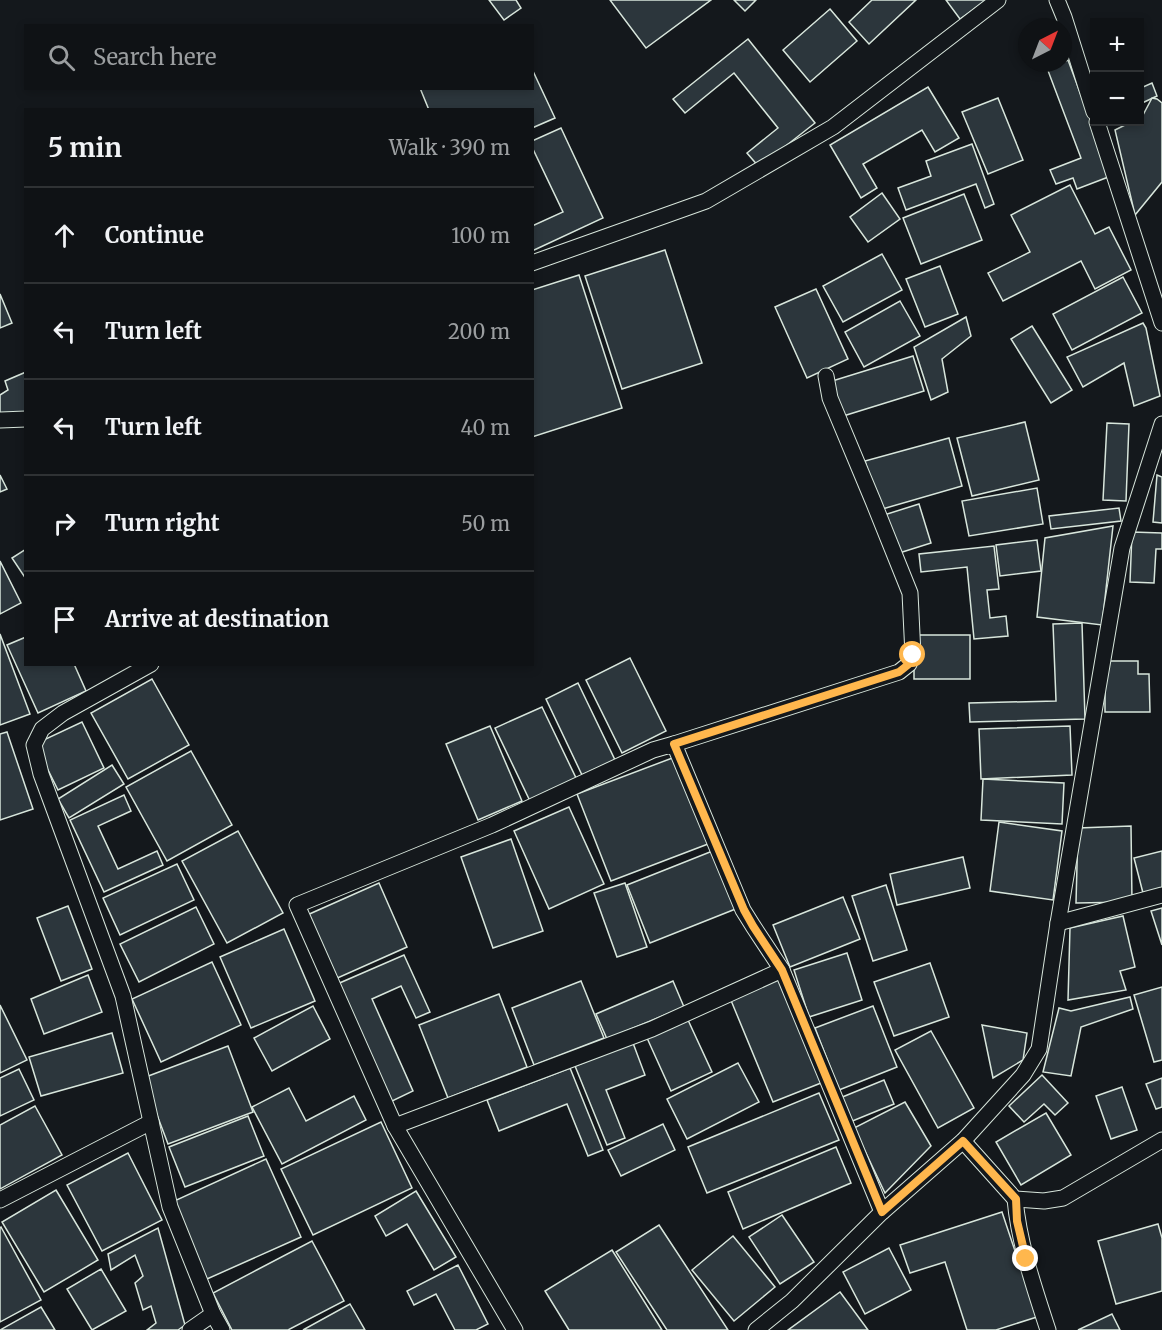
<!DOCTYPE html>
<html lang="en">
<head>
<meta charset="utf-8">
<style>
	body { margin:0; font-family:Merriweather,serif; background:#181b1e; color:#f1f3f6 }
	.controls { position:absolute; right:18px; top:18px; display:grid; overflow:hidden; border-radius:0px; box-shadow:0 3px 9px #0003 }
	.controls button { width:54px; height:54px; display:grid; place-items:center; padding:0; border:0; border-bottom:2px solid #2f3234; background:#0f1215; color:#f1f3f6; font:30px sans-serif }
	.compass { position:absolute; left:1018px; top:18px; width:54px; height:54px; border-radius:50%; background:#0f1215; box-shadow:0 3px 9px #0003; rotate:42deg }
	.stop { position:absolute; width:18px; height:18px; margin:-14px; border:4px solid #ffb74d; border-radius:50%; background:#fff }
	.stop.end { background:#ffb74d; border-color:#fff; box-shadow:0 2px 6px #0008 }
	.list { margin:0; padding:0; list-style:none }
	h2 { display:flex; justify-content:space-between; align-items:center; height:78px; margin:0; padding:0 24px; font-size:26px }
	h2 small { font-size:20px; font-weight:400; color:#9b9ea0 }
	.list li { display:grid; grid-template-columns:39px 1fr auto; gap:18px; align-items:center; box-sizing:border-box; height:96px; padding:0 24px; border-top:2px solid #2f3234 }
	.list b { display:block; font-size:22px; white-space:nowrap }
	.list em { font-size:20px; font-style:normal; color:#9b9ea0 }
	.icon { flex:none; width:33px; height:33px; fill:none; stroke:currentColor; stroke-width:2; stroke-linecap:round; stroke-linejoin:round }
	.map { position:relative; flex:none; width:1162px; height:1330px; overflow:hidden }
	.search { position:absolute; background:#0f1215; box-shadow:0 3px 9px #0003; left:24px; top:24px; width:510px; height:66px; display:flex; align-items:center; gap:15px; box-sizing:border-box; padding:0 21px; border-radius:0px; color:#9b9ea0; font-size:22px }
	.panel { position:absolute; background:#0f1215; box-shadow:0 3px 9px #0003; left:24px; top:108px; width:510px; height:558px; border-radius:0px }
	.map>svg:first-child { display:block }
</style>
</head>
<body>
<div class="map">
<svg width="1162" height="1330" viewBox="0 0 1162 1330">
	<rect width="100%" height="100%" fill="#14181c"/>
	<!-- building -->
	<g fill="#2c363c" stroke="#d8e6dc" stroke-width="1.5">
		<path d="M 489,0 L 516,0 L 521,8 L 504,20 Z"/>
		<path d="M 610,0 L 711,0 L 646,48 Z"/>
		<path d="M 734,0 L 756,0 L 745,11 Z"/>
		<path d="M 872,0 L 916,0 L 869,44 L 849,22 Z"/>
		<path d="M 946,0 L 987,0 L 960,19 Z"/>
		<path d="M 830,9 L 857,41 L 810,82 L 783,50 Z"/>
		<path d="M 748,39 L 815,123 L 759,167 L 747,153 L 778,128 L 734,73 L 685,113 L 673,99 Z"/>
		<path d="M 1068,60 L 1111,176 L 1077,189 L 1073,178 L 1056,184 L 1050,170 L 1081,158 L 1047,68 Z"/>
		<path d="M 532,69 L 555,118 L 532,128 L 532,110 L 429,110 L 420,88 L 532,88 Z"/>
		<path d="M 1152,83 L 1157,96 L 1140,104 L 1140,84 L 1141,88 Z"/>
		<path d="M 928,87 L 959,138 L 935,152 L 922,130 L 863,164 L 877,188 L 861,198 L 830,145 Z"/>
		<path d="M 998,98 L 1023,160 L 988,174 L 962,112 Z"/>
		<path d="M 1152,98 L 1157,99 L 1162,103 L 1162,182 L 1135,215 L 1115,130 L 1131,122 L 1140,122 L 1140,117 L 1143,115 Z"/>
		<path d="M 561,128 L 603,218 L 532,251 L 532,226 L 563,212 L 532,147 L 532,141 Z"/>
		<path d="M 972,144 L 994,204 L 985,208 L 976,184 L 906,210 L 898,188 L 931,176 L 926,161 Z"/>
		<path d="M 1070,185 L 1095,234 L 1109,227 L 1131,270 L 1095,289 L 1081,261 L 1003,301 L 988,273 L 1030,252 L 1011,215 Z"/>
		<path d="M 882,193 L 900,219 L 868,242 L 850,217 Z"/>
		<path d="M 964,194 L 982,240 L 921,264 L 903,218 Z"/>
		<path d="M 665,250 L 702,363 L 622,389 L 585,276 Z"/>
		<path d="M 882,254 L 902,290 L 843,322 L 823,286 Z"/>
		<path d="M 940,266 L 958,314 L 925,327 L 906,279 Z"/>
		<path d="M 579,275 L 622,408 L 532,437 L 532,290 Z"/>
		<path d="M 1123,277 L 1142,313 L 1072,350 L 1053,314 Z"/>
		<path d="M 816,289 L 848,359 L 807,378 L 775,307 Z"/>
		<path d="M 0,294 L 12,323 L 0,328 Z"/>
		<path d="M 900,301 L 920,336 L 864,367 L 845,332 Z"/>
		<path d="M 966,317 L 971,336 L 942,359 L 948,392 L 931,400 L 914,347 Z"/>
		<path d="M 1143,323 L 1146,328 L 1160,396 L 1134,406 L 1124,363 L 1083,387 L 1067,357 Z"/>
		<path d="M 1032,326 L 1072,390 L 1051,403 L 1011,339 Z"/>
		<path d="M 913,356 L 924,391 L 840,417 L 829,382 Z"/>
		<path d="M 26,372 L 26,416 L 0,415 L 0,395 L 8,390 L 5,381 Z"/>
		<path d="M 1025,422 L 1039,480 L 972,496 L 957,438 Z"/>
		<path d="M 1107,423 L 1129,424 L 1126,501 L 1103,500 Z"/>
		<path d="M 949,438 L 962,486 L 879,510 L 865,461 Z"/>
		<path d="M 0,475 L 7,489 L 0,492 Z"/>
		<path d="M 1157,475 L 1162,477 L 1162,523 L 1153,522 Z"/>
		<path d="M 1037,488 L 1043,524 L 969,536 L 962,501 Z"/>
		<path d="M 919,504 L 931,543 L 896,554 L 884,515 Z"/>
		<path d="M 1119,508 L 1121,521 L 1051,529 L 1049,516 Z"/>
		<path d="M 1113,526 L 1102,625 L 1037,617 L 1045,538 Z"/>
		<path d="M 1132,532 L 1162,533 L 1162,549 L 1156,549 L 1154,583 L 1130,582 Z"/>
		<path d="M 1037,540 L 1041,571 L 1000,576 L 996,545 Z"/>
		<path d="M 994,546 L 999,589 L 987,590 L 990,618 L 1006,616 L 1008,636 L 974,639 L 967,567 L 921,572 L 919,554 Z"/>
		<path d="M 26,549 L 26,579 L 12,558 Z"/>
		<path d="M 0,561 L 21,603 L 0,614 Z"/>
		<path d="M 1082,623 L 1085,719 L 970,722 L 969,703 L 1056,701 L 1053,624 Z"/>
		<path d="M 0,634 L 30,714 L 0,725 Z"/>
		<rect x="914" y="635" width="56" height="44"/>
		<path d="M 26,637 L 26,664 L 74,664 L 86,691 L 38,713 L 7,645 Z"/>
		<path d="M 630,658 L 666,731 L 622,753 L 586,680 Z"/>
		<path d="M 1105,661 L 1138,661 L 1138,674 L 1149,674 L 1150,712 L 1105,712 Z"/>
		<path d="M 152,679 L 189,745 L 128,779 L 91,713 Z"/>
		<path d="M 578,683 L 615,760 L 582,775 L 546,699 Z"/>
		<path d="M 542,707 L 577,780 L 530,801 L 495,728 Z"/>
		<path d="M 82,722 L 104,768 L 58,790 L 35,744 Z"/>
		<path d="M 490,726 L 522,801 L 478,820 L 446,744 Z"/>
		<path d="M 1070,726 L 1072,775 L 981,779 L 979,729 Z"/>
		<path d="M 7,732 L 33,809 L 0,820 L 0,734 Z"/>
		<path d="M 191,751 L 232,825 L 167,861 L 126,787 Z"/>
		<path d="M 675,757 L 708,844 L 611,881 L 577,794 Z"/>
		<path d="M 112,765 L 124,784 L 69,818 L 58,799 Z"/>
		<path d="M 983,779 L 1064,783 L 1062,824 L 981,820 Z"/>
		<path d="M 124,795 L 131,811 L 98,826 L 118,869 L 157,851 L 163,865 L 104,892 L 70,820 Z"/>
		<path d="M 569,807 L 604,884 L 549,909 L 514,831 Z"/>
		<path d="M 999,822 L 1062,831 L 1053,900 L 990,891 Z"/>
		<path d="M 1131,826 L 1132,902 L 1076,903 L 1078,828 Z"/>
		<path d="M 238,831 L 283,913 L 227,943 L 182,861 Z"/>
		<path d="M 511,839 L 543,931 L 493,948 L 461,857 Z"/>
		<path d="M 715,850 L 738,908 L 650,943 L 627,885 Z"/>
		<path d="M 1162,851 L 1162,888 L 1143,893 L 1134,858 Z"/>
		<path d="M 963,857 L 970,888 L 897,905 L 890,874 Z"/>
		<path d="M 177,864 L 194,900 L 120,935 L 103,898 Z"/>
		<path d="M 379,883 L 407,947 L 333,980 L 305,916 Z"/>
		<path d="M 625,883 L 647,947 L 617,957 L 594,893 Z"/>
		<path d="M 886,885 L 907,950 L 873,961 L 852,896 Z"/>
		<path d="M 843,897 L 860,939 L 790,967 L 773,925 Z"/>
		<path d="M 68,906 L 92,969 L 61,981 L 37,918 Z"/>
		<path d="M 196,907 L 214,944 L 139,982 L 120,944 Z"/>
		<path d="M 1162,908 L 1162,945 L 1151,911 Z"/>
		<path d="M 1123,916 L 1135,967 L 1120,971 L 1126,990 L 1068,1000 L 1070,928 Z"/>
		<path d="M 284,929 L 315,1001 L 251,1028 L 220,957 Z"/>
		<path d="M 847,953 L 862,1000 L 809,1017 L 794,970 Z"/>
		<path d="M 404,955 L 430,1012 L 416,1018 L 401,986 L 372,999 L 413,1091 L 388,1103 L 335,985 Z"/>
		<path d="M 212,962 L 241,1025 L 161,1062 L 132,999 Z"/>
		<path d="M 930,963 L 949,1017 L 894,1036 L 874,982 Z"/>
		<path d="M 88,975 L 102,1012 L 44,1034 L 31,999 Z"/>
		<path d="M 779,978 L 821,1083 L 773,1102 L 730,998 Z"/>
		<path d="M 581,981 L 604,1038 L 534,1065 L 512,1008 Z"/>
		<path d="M 673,981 L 684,1007 L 607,1039 L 596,1014 Z"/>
		<path d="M 1162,987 L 1162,1060 L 1154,1062 L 1134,995 Z"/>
		<path d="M 499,994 L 527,1067 L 448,1098 L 419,1025 Z"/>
		<path d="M 1130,997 L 1133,1009 L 1081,1027 L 1071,1076 L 1043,1072 L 1059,1008 L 1071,1011 Z"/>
		<path d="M 0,1005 L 27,1060 L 0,1073 Z"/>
		<path d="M 313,1006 L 330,1039 L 272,1071 L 254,1038 Z"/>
		<path d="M 873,1006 L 897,1067 L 839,1090 L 815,1028 Z"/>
		<path d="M 688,1020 L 712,1072 L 671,1091 L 647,1038 Z"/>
		<path d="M 982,1025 L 1027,1033 L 1023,1060 L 993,1078 Z"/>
		<path d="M 931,1031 L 974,1108 L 938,1128 L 895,1050 Z"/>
		<path d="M 112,1033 L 123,1073 L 41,1096 L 29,1057 Z"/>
		<path d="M 633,1043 L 645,1075 L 606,1090 L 625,1138 L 607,1145 L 575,1066 Z"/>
		<path d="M 228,1046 L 253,1112 L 168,1144 L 143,1078 Z"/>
		<path d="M 738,1063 L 759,1102 L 687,1139 L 667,1099 Z"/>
		<path d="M 570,1068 L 603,1150 L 588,1156 L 567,1104 L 499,1131 L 487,1100 Z"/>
		<path d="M 19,1069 L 34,1100 L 0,1116 L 0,1078 Z"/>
		<path d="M 1042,1075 L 1068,1103 L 1055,1115 L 1044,1104 L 1024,1122 L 1009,1106 Z"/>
		<path d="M 1162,1078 L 1162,1107 L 1156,1109 L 1146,1084 Z"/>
		<path d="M 884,1080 L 894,1104 L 850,1122 L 840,1098 Z"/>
		<path d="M 1122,1087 L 1137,1130 L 1111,1139 L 1096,1096 Z"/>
		<path d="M 289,1088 L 306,1121 L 354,1096 L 366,1120 L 282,1164 L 252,1107 Z"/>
		<path d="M 819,1093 L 839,1140 L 707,1193 L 688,1147 Z"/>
		<path d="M 905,1102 L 931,1146 L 885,1193 L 854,1128 Z"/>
		<path d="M 35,1106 L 62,1155 L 0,1189 L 0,1125 Z"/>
		<path d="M 1046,1113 L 1071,1155 L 1021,1185 L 996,1142 Z"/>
		<path d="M 248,1116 L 264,1156 L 185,1187 L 169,1147 Z"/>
		<path d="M 381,1122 L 412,1188 L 313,1235 L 281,1169 Z"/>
		<path d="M 663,1124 L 675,1150 L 621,1176 L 608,1150 Z"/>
		<path d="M 836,1147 L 851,1183 L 743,1229 L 728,1192 Z"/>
		<path d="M 128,1153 L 162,1220 L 102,1251 L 67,1185 Z"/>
		<path d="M 266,1159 L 301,1237 L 207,1279 L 172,1202 Z"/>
		<path d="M 56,1190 L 98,1260 L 44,1292 L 2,1222 Z"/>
		<path d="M 416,1191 L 456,1257 L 434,1270 L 407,1224 L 386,1236 L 375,1216 Z"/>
		<path d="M 1002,1212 L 1037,1317 L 996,1330 L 967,1330 L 945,1262 L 910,1273 L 900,1245 Z"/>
		<path d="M 782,1215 L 814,1262 L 780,1284 L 749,1237 Z"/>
		<path d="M 1158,1224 L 1162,1238 L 1162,1291 L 1116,1304 L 1098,1241 Z"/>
		<path d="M 659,1225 L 728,1330 L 667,1330 L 616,1252 Z"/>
		<path d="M 1,1227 L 41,1300 L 0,1322 L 0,1228 Z"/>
		<path d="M 158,1228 L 185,1325 L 178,1330 L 147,1330 L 156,1323 L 151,1306 L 143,1310 L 135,1283 L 143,1276 L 135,1255 L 111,1270 L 108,1254 Z"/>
		<path d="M 733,1236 L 775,1287 L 734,1321 L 692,1270 Z"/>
		<path d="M 312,1241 L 344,1301 L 288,1330 L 232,1330 L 213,1293 Z"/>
		<path d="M 889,1248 L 911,1290 L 865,1314 L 843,1272 Z"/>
		<path d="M 612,1250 L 662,1330 L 569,1330 L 545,1291 Z"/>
		<path d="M 458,1265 L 488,1324 L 476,1330 L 455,1330 L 436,1294 L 414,1305 L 407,1291 Z"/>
		<path d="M 101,1269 L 126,1311 L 92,1330 L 67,1289 Z"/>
		<path d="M 840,1292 L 868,1330 L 788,1330 Z"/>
		<path d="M 350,1304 L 365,1330 L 303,1330 Z"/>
		<path d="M 41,1307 L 55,1330 L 0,1330 Z"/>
		<path d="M 1112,1314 L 1120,1330 L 1078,1330 Z"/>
	</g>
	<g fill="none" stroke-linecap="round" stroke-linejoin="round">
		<!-- minor casing -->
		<g stroke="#d8e6dc" stroke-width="17">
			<g id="minor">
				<path d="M 1057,0 L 1064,17 L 1094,112"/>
				<path d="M 1097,122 L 1162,323"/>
				<path d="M 532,263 L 706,201 L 833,127 L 998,0"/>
				<path d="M 0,420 L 26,419"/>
				<path d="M 151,664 L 63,713 L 42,729 L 34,745 L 41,774 L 123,996 L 170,1207 L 213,1314 L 222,1330"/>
				<path d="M 674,744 L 899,672 L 909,664 L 913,655 L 910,593 L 873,501 L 830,398 L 826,376"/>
				<path d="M 1058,923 L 1162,895"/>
				<path d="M 395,1126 L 652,1029 L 782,970"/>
				<path d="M 963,1141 L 1015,1199 L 1044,1201 L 1063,1198 L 1162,1140"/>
				<path d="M 1015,1199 C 1019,1244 1034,1287 1048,1330"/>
				<path d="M 0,1200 L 151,1122"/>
				<path d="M 190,1330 L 213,1314"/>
				<path d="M 515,1330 L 395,1126 L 297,905 L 492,825 L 653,750 L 674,744 L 743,910 L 753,926 L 782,970 L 882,1212"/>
				<path d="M 756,1330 L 792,1301 L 882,1212 L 963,1141 L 1023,1075 L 1039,1049 L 1058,923 L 1122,548 L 1162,424"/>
			</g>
		</g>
		<!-- minor -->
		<use href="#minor" stroke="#14181c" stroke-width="15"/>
	</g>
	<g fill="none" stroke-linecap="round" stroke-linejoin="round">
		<!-- route -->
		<path stroke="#ffb74d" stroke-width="8" d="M 913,655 L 909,664 L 899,672 L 674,744 L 744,910 L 753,926 L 782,970 L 882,1212 L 963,1141 L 1016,1199 L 1017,1221 L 1026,1259"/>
	</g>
</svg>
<div class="controls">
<button>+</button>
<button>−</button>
</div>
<svg class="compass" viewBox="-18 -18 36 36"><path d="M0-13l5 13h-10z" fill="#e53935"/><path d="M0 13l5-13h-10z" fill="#9b9ea0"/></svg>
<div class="stop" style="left:913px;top:655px"></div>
<div class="stop end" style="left:1026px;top:1259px"></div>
<div class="search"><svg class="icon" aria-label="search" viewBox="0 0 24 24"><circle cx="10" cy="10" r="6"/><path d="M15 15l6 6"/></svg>Search here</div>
<section class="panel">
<h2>5 min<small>Walk · 390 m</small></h2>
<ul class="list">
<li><svg class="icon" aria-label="ahead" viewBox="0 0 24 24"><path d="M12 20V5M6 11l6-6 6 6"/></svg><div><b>Continue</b></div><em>100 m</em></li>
<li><svg class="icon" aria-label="left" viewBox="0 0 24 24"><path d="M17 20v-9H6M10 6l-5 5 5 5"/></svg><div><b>Turn left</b></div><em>200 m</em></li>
<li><svg class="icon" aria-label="left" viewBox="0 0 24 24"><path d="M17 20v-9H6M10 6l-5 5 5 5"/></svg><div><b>Turn left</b></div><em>40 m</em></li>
<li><svg class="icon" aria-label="right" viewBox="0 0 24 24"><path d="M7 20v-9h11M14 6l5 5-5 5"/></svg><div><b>Turn right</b></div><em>50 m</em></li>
<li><svg class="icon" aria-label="arrive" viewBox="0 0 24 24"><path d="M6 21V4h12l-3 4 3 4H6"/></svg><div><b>Arrive at destination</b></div></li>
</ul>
</section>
</div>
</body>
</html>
